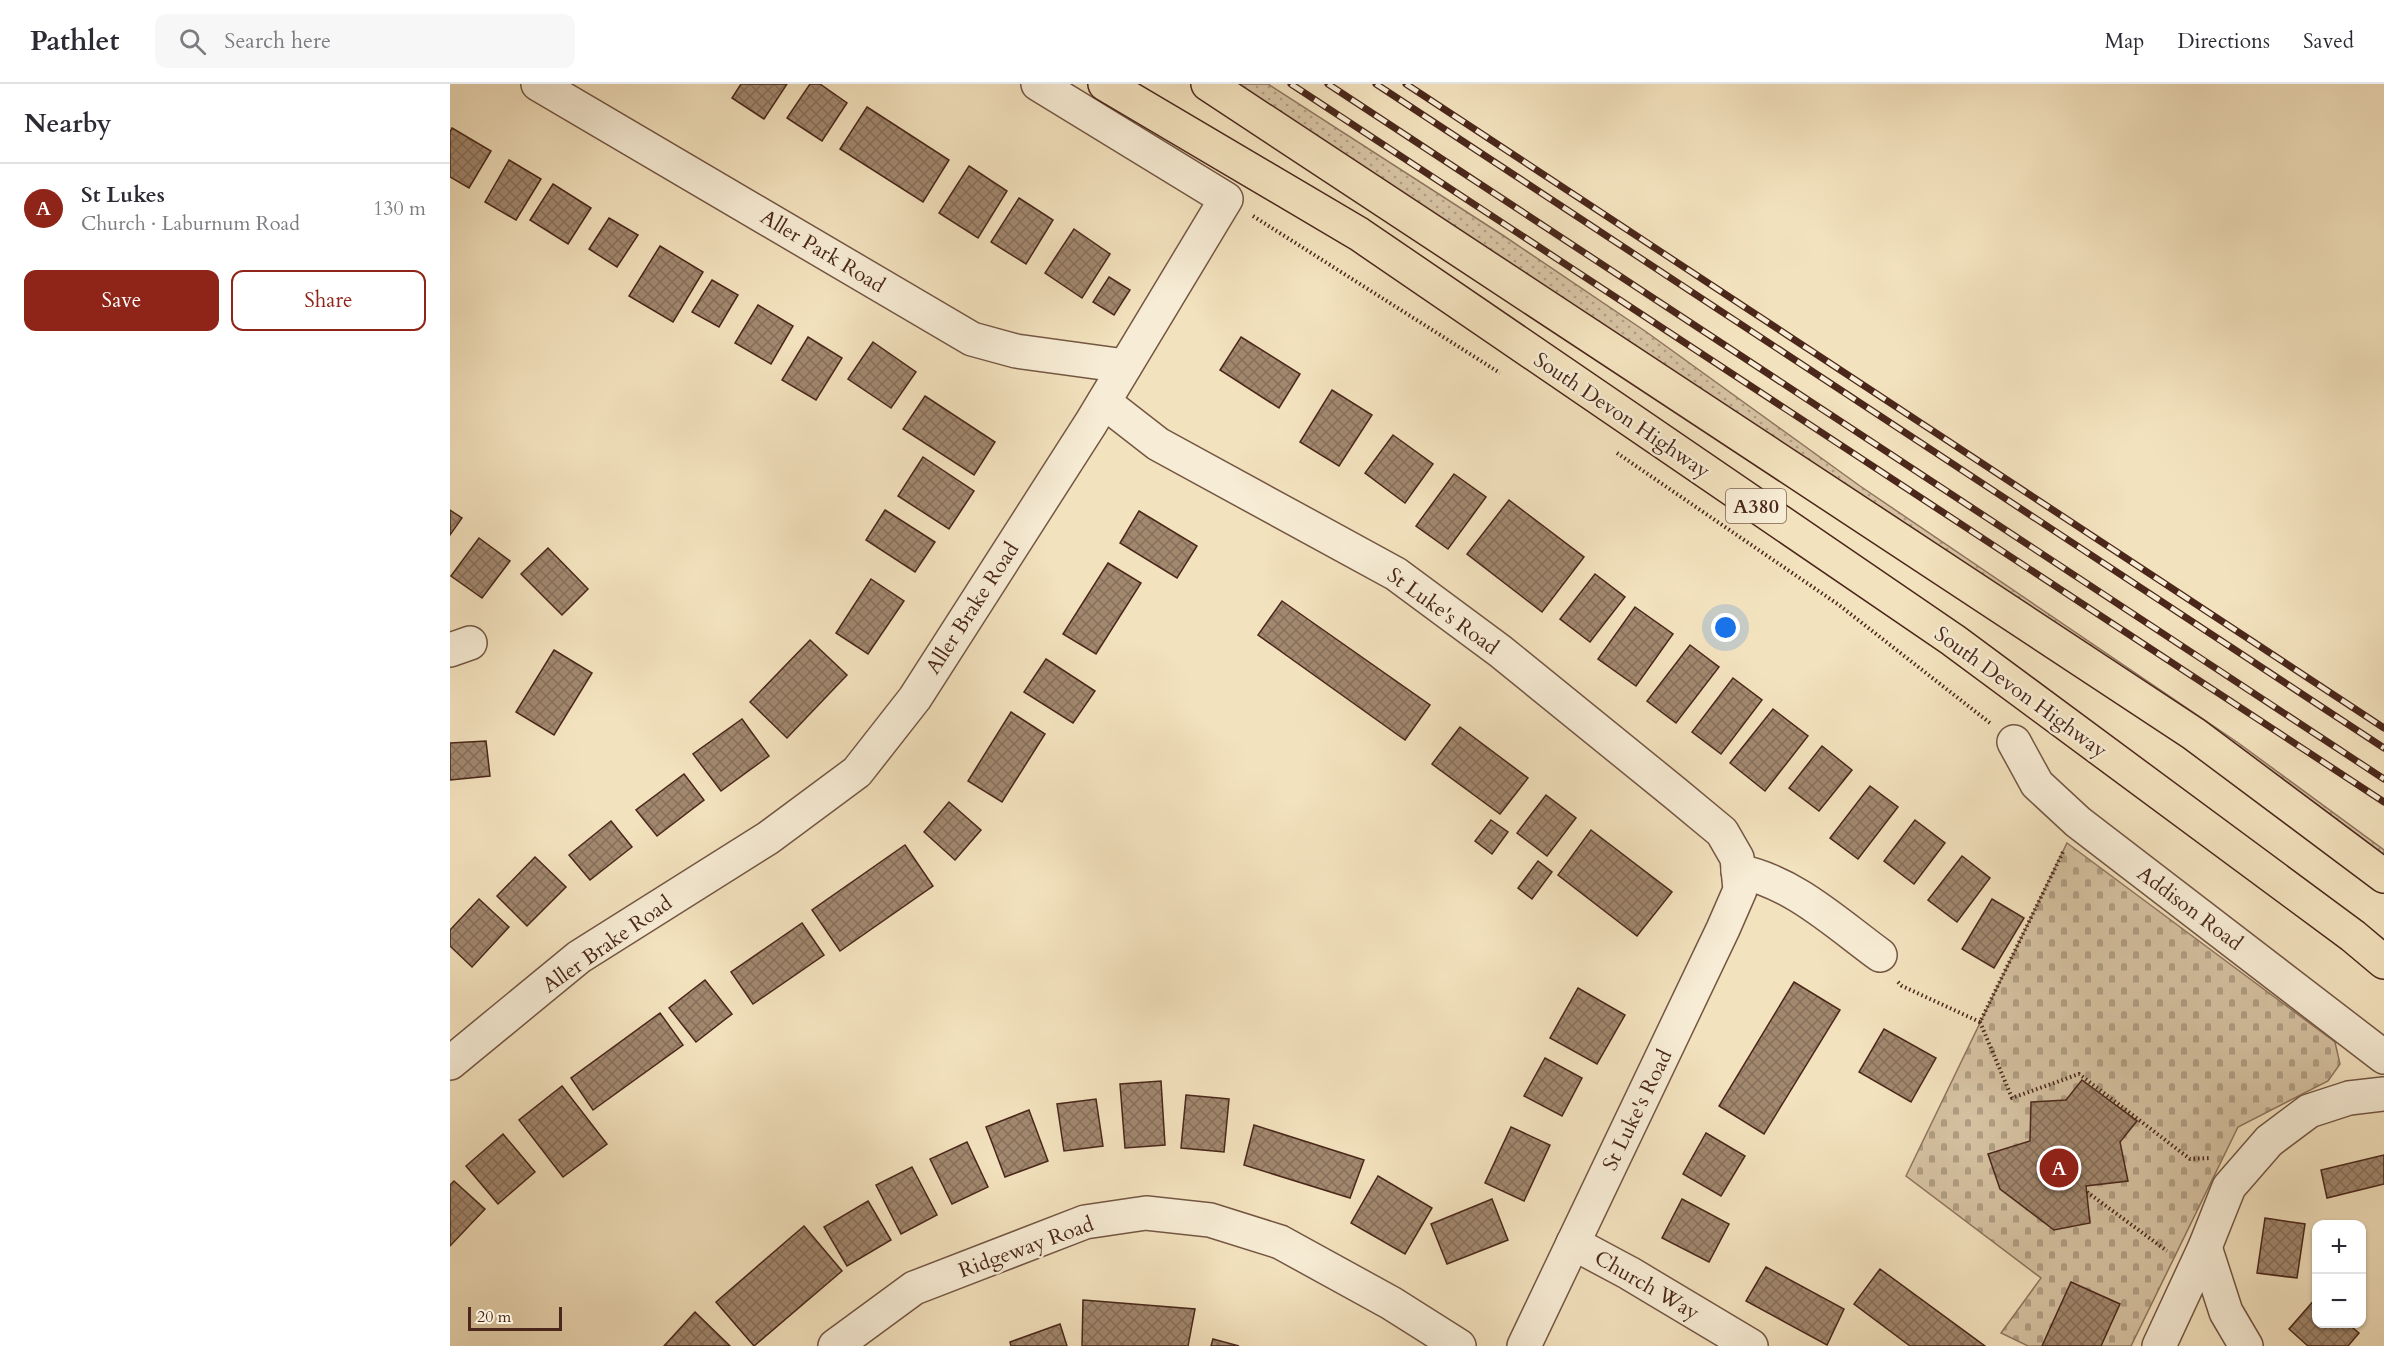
<!DOCTYPE html>
<html lang="en">
<head>
<meta charset="utf-8">
<style>
	body { margin:0; font-family:Cardo,serif; background:#f7f7f7; color:#2b2b33 }
	.controls { position:absolute; right:18px; bottom:18px; display:grid; overflow:hidden; border-radius:12px; box-shadow:0 2px 4px #0004 }
	.controls button { width:54px; height:54px; display:grid; place-items:center; padding:0; border:0; border-bottom:2px solid #e1e1e2; background:#fff; color:#2b2b33; font:30px sans-serif }
	.scale { position:absolute; left:18px; bottom:15px; width:94px; box-sizing:border-box; padding-left:6px; border:3px solid #4a271a; border-top:0; font-size:16px; line-height:21px; white-space:nowrap; color:#4a271a; -webkit-text-stroke:4px #f7ecd5; paint-order:stroke }
	.you { position:absolute; left:1276px; top:544px; width:21px; height:21px; margin:-15px; border:4px solid #fff; border-radius:50%; background:#1a73e8; box-shadow:0 0 0 9px #1a73e833 }
	.badge { display:grid; place-items:center; width:39px; height:39px; border-radius:50%; background:#8f2418; color:#fff; font-size:20px; font-weight:700 }
	.pin { position:absolute; translate:-50% -50%; border:3px solid #fff; box-shadow:0 2px 6px #0006 }
	.list { margin:0; padding:0; list-style:none }
	h2 { display:flex; justify-content:space-between; align-items:center; height:78px; margin:0; padding:0 24px; font-size:26px }
	h2 small { font-size:20px; font-weight:400; color:#7c7c81 }
	.list li { display:grid; grid-template-columns:39px 1fr auto; gap:18px; align-items:center; box-sizing:border-box; height:90px; padding:0 24px; border-top:2px solid #e1e1e2 }
	.list b { display:block; font-size:22px; white-space:nowrap }
	.list p { margin:0; font-size:20px; white-space:nowrap; color:#7c7c81 }
	.list em { font-size:20px; font-style:normal; color:#7c7c81 }
	.actions { display:flex; gap:12px; padding:18px 24px }
	.actions a { flex:1; padding:14px 0; border:2px solid #8f2418; border-radius:12px; text-align:center; font-size:21px; color:#8f2418 }
	.actions .main { background:#8f2418; color:#fff }
	.icon { flex:none; width:33px; height:33px; fill:none; stroke:currentColor; stroke-width:2; stroke-linecap:round; stroke-linejoin:round }
	.map { position:relative; flex:none; width:1934px; height:1262px; overflow:hidden }
	header { display:flex; align-items:center; gap:36px; box-sizing:border-box; height:84px; padding:0 30px; background:#fff; border-bottom:2px solid #e1e1e2 }
	header strong { font-size:28px }
	nav { display:flex; gap:33px; margin-inline-start:auto; font-size:21px }
	.search { width:420px; height:54px; background:#f7f7f7; display:flex; align-items:center; gap:15px; box-sizing:border-box; padding:0 21px; border-radius:12px; color:#7c7c81; font-size:22px }
	main { display:flex }
	aside { flex:1; background:#fff }
	.map>svg:first-child { display:block }
</style>
</head>
<body>
<header>
<strong>Pathlet</strong>
<div class="search"><svg class="icon" aria-label="search" viewBox="0 0 24 24"><circle cx="10" cy="10" r="6"/><path d="M15 15l6 6"/></svg>Search here</div>
<nav><a>Map</a><a>Directions</a><a>Saved</a></nav>
</header>
<main>
<aside>
<h2>Nearby<small></small></h2>
<ul class="list">
<li><span class="badge">A</span><div><b>St Lukes</b><p>Church · Laburnum Road</p></div><em>130 m</em></li>
</ul>
<div class="actions"><a class="main">Save</a><a>Share</a></div>
</aside>
<div class="map">
<svg width="1934" height="1262" viewBox="0 0 1934 1262">
	<defs>
		<pattern id="grass-dots" width="8" height="8" patternUnits="userSpaceOnUse" patternTransform="scale(1.5)"><rect width="8" height="8" fill="#d6c2a2"/><path d="M2 2h.1M6 6h.1" fill="none" stroke="#b09e83" stroke-width="1.8" stroke-linecap="round"/></pattern>
		<pattern id="cemetery-stones" width="16" height="16" patternUnits="userSpaceOnUse" patternTransform="scale(1.5)"><rect width="16" height="16" fill="#d6c2a2"/><path d="M2 7V4a2 2 0 0 1 4 0v3zM10 15v-3a2 2 0 0 1 4 0v3z" fill="#b09e83"/></pattern>
		<pattern id="building-cross-hatch" width="8" height="8" patternUnits="userSpaceOnUse" patternTransform="scale(1.5)"><rect width="8" height="8" fill="#a2886f"/><path d="M0 0l8 8M0 8l8-8" fill="none" stroke="#866f5a"/></pattern>
	</defs>
	<rect width="100%" height="100%" fill="#f3e2be"/>
	<filter id="stains"><feTurbulence type="fractalNoise" baseFrequency=".00333" numOctaves="4"/><feColorMatrix values="0 0 0 0 .2 0 0 0 0 .09 0 0 0 0 .02 0 0 0 .5 -.17"/></filter>
	<radialGradient id="worn" r=".72"><stop offset=".6" stop-color="#630" stop-opacity="0"/><stop offset="1" stop-color="#630" stop-opacity=".3"/></radialGradient>
	<!-- grass -->
	<path fill="url(#grass-dots)" stroke="#90745e" stroke-width="1.5" d="M 773,0 L 818,0 L 1054,152 L 1195,247 L 1410,402 L 1787,658 L 1934,766 L 1934,805 L 1735,656 Z"/>
	<!-- cemetery -->
	<path fill="url(#cemetery-stones)" stroke="#90745e" stroke-width="1.5" d="M 1617,759 L 1885,958 L 1890,980 L 1878,997 L 1788,1043 L 1681,1262 L 1578,1262 L 1551,1249 L 1591,1194 L 1456,1092 Z"/>
	<!-- building -->
	<g fill="url(#building-cross-hatch)" stroke="#4a271a" stroke-width="1.5">
		<path d="M 291,0 L 337,0 L 314,35 L 282,14 Z"/>
		<path d="M 360,0 L 370,0 L 397,19 L 372,57 L 337,34 Z"/>
		<path d="M 417,23 L 499,76 L 473,118 L 390,65 Z"/>
		<path d="M 2,44 L 41,67 L 19,104 L 0,93 L 0,48 Z"/>
		<path d="M 59,76 L 91,95 L 66,136 L 35,118 Z"/>
		<path d="M 519,82 L 557,107 L 528,154 L 489,129 Z"/>
		<path d="M 103,100 L 141,124 L 118,160 L 80,136 Z"/>
		<path d="M 569,114 L 603,136 L 576,180 L 541,158 Z"/>
		<path d="M 159,134 L 188,151 L 167,183 L 139,165 Z"/>
		<path d="M 624,145 L 660,170 L 632,214 L 595,189 Z"/>
		<path d="M 210,162 L 253,188 L 223,238 L 179,212 Z"/>
		<path d="M 659,193 L 680,206 L 664,231 L 643,218 Z"/>
		<path d="M 262,196 L 288,211 L 269,243 L 242,228 Z"/>
		<path d="M 308,221 L 343,242 L 321,280 L 285,259 Z"/>
		<path d="M 358,253 L 392,274 L 366,316 L 332,296 Z"/>
		<path d="M 791,253 L 850,290 L 829,324 L 770,286 Z"/>
		<path d="M 423,258 L 466,288 L 441,324 L 398,295 Z"/>
		<path d="M 882,306 L 922,331 L 889,382 L 850,358 Z"/>
		<path d="M 475,312 L 545,358 L 524,391 L 453,345 Z"/>
		<path d="M 943,351 L 983,380 L 955,419 L 915,389 Z"/>
		<path d="M 473,373 L 524,407 L 499,445 L 448,412 Z"/>
		<path d="M 1004,390 L 1036,413 L 998,465 L 966,442 Z"/>
		<path d="M 1059,416 L 1134,473 L 1092,528 L 1017,470 Z"/>
		<path d="M 0,426 L 12,434 L 0,451 Z"/>
		<path d="M 435,426 L 485,458 L 465,488 L 416,456 Z"/>
		<path d="M 689,427 L 747,462 L 727,494 L 670,459 Z"/>
		<path d="M 29,454 L 60,477 L 32,514 L 1,492 Z"/>
		<path d="M 98,464 L 138,505 L 112,531 L 71,490 Z"/>
		<path d="M 658,479 L 691,499 L 646,570 L 613,550 Z"/>
		<path d="M 1145,490 L 1175,513 L 1140,558 L 1110,535 Z"/>
		<path d="M 421,495 L 454,517 L 418,570 L 386,549 Z"/>
		<path d="M 832,517 L 980,621 L 955,656 L 808,551 Z"/>
		<path d="M 1185,523 L 1223,550 L 1186,602 L 1148,575 Z"/>
		<path d="M 360,556 L 397,591 L 337,654 L 300,618 Z"/>
		<path d="M 1240,561 L 1269,583 L 1226,639 L 1197,617 Z"/>
		<path d="M 104,566 L 142,589 L 104,651 L 66,628 Z"/>
		<path d="M 596,575 L 645,607 L 623,639 L 574,608 Z"/>
		<path d="M 1283,594 L 1312,616 L 1271,670 L 1242,648 Z"/>
		<path d="M 1323,625 L 1358,652 L 1315,707 L 1280,679 Z"/>
		<path d="M 561,628 L 595,650 L 552,718 L 518,697 Z"/>
		<path d="M 292,635 L 319,672 L 271,707 L 243,670 Z"/>
		<path d="M 1010,643 L 1078,694 L 1050,730 L 982,680 Z"/>
		<path d="M 36,657 L 40,692 L 0,696 L 0,659 Z"/>
		<path d="M 1372,662 L 1402,686 L 1369,727 L 1339,704 Z"/>
		<path d="M 234,690 L 254,716 L 207,752 L 186,726 Z"/>
		<path d="M 1420,702 L 1448,723 L 1408,775 L 1380,754 Z"/>
		<path d="M 1096,711 L 1126,734 L 1097,772 L 1067,749 Z"/>
		<path d="M 499,718 L 531,746 L 505,776 L 474,748 Z"/>
		<path d="M 1041,736 L 1058,748 L 1042,770 L 1025,757 Z"/>
		<path d="M 1465,736 L 1495,759 L 1464,800 L 1434,777 Z"/>
		<path d="M 161,737 L 182,763 L 140,796 L 119,771 Z"/>
		<path d="M 1141,746 L 1222,808 L 1187,852 L 1108,791 Z"/>
		<path d="M 455,761 L 483,802 L 390,867 L 362,826 Z"/>
		<path d="M 1512,772 L 1540,794 L 1507,838 L 1478,816 Z"/>
		<path d="M 85,773 L 116,803 L 77,842 L 47,812 Z"/>
		<path d="M 1088,777 L 1102,788 L 1082,815 L 1068,804 Z"/>
		<path d="M 29,815 L 59,843 L 22,883 L 0,862 L 0,846 Z"/>
		<path d="M 1542,815 L 1574,834 L 1544,884 L 1512,865 Z"/>
		<path d="M 352,839 L 374,871 L 303,920 L 281,888 Z"/>
		<path d="M 255,896 L 282,930 L 246,958 L 219,924 Z"/>
		<path d="M 1344,898 L 1390,926 L 1314,1050 L 1269,1022 Z"/>
		<path d="M 1128,904 L 1175,931 L 1147,980 L 1100,954 Z"/>
		<path d="M 210,929 L 233,961 L 143,1026 L 121,994 Z"/>
		<path d="M 1434,945 L 1486,974 L 1461,1018 L 1409,988 Z"/>
		<path d="M 1095,974 L 1132,994 L 1112,1032 L 1074,1012 Z"/>
		<path d="M 1632,996 L 1687,1037 L 1670,1058 L 1678,1097 L 1636,1102 L 1640,1139 L 1604,1146 L 1550,1105 L 1538,1070 L 1580,1057 L 1581,1018 L 1616,1016 Z"/>
		<path d="M 711,997 L 715,1061 L 675,1064 L 670,1000 Z"/>
		<path d="M 112,1002 L 157,1060 L 113,1093 L 69,1036 Z"/>
		<path d="M 736,1011 L 779,1015 L 774,1068 L 731,1064 Z"/>
		<path d="M 646,1015 L 653,1062 L 614,1067 L 607,1020 Z"/>
		<path d="M 579,1026 L 598,1077 L 555,1093 L 536,1043 Z"/>
		<path d="M 804,1041 L 914,1076 L 900,1114 L 794,1081 Z"/>
		<path d="M 1061,1043 L 1100,1061 L 1074,1117 L 1035,1099 Z"/>
		<path d="M 1256,1049 L 1295,1072 L 1271,1112 L 1233,1090 Z"/>
		<path d="M 53,1050 L 85,1088 L 48,1120 L 16,1082 Z"/>
		<path d="M 517,1058 L 538,1103 L 502,1120 L 480,1075 Z"/>
		<path d="M 1934,1071 L 1934,1100 L 1877,1114 L 1871,1086 Z"/>
		<path d="M 462,1083 L 487,1131 L 451,1150 L 426,1101 Z"/>
		<path d="M 928,1092 L 982,1124 L 955,1170 L 901,1139 Z"/>
		<path d="M 4,1097 L 35,1125 L 0,1162 L 0,1101 Z"/>
		<path d="M 1042,1115 L 1058,1156 L 997,1180 L 981,1140 Z"/>
		<path d="M 1232,1115 L 1279,1140 L 1259,1178 L 1212,1154 Z"/>
		<path d="M 418,1117 L 441,1156 L 397,1182 L 374,1143 Z"/>
		<path d="M 1815,1134 L 1855,1140 L 1847,1194 L 1807,1189 Z"/>
		<path d="M 354,1142 L 392,1187 L 304,1262 L 266,1218 Z"/>
		<path d="M 1316,1183 L 1394,1225 L 1377,1261 L 1296,1217 Z"/>
		<path d="M 1430,1185 L 1535,1262 L 1460,1262 L 1404,1220 Z"/>
		<path d="M 1621,1198 L 1670,1220 L 1651,1262 L 1592,1262 Z"/>
		<path d="M 1866,1214 L 1866,1240 L 1898,1240 L 1909,1249 L 1898,1262 L 1858,1262 L 1839,1245 Z"/>
		<path d="M 633,1216 L 745,1225 L 738,1262 L 632,1262 Z"/>
		<path d="M 245,1228 L 280,1262 L 214,1262 Z"/>
		<path d="M 610,1240 L 617,1262 L 561,1262 L 560,1258 Z"/>
		<path d="M 763,1255 L 789,1262 L 761,1262 Z"/>
	</g>
	<g fill="none" stroke-linecap="round" stroke-linejoin="round">
		<!-- minor casing -->
		<g stroke="#745643" stroke-width="36">
			<g id="minor">
				<path d="M 88,0 L 522,255 L 566,267 L 675,282"/>
				<path d="M 654,318 L 708,360 L 946,490 L 1050,567 L 1225,709 L 1272,748 L 1287,774 L 1290,806 L 1273,845 L 1074,1262"/>
				<path d="M 0,566 L 20,559"/>
				<path d="M 1564,658 L 1587,700 L 1628,738 L 1934,973"/>
				<path d="M 1288,787 C 1343,798 1385,838 1430,871"/>
				<path d="M 0,979 L 129,873 L 318,754 L 407,688 L 465,614 L 641,339 L 776,115 L 588,0"/>
				<path d="M 1123,1159 L 1179,1189 L 1301,1262"/>
				<path d="M 1755,1163 L 1776,1228 L 1796,1262"/>
				<path d="M 385,1262 L 464,1204 L 635,1138 L 696,1129 L 760,1136 L 830,1158 L 941,1219 L 1009,1262"/>
				<path d="M 1709,1262 L 1755,1163 L 1779,1103 L 1819,1057 L 1859,1027 L 1899,1014 L 1934,1010"/>
			</g>
		</g>
		<!-- highway casing -->
		<g stroke="#4a271a" stroke-width="36">
			<g id="highway">
				<path d="M 655,0 L 909,150 L 1503,556 L 1903,852 L 1934,878"/>
				<path d="M 758,0 L 1744,650 L 1934,792"/>
			</g>
		</g>
		<!-- path -->
		<g stroke="#4a271a" stroke-width="4" stroke-dasharray="1.5 3" stroke-linecap="butt">
			<path d="M 803,132 L 1050,289"/>
			<path d="M 1167,369 L 1389,521 L 1540,639"/>
			<path d="M 1448,898 L 1452,902 L 1530,938 L 1614,766"/>
			<path d="M 1530,938 L 1562,1014 L 1629,990 L 1740,1075 L 1761,1074"/>
			<path d="M 1637,1108 L 1717,1167"/>
		</g>
		<!-- minor -->
		<use href="#minor" stroke="#f7ecd5" stroke-width="33"/>
		<!-- highway -->
		<use href="#highway" stroke="#f3e2be" stroke-width="33"/>
		<!-- rail casing -->
		<g stroke="#4a271a" stroke-width="7">
			<g id="rail">
				<path d="M 841,0 L 1934,718"/>
				<path d="M 878,0 L 1934,695"/>
				<path d="M 926,0 L 1934,664"/>
				<path d="M 956,0 L 1934,644"/>
			</g>
		</g>
		<!-- rail -->
		<use href="#rail" stroke="#f7ecd5" stroke-width="4.5" stroke-dasharray="14" stroke-linecap="butt"/>
	</g>
	<g text-anchor="middle" stroke-width="5" stroke-linejoin="round" paint-order="stroke">
		<!-- shield labels -->
		<rect fill="#f7ecd5" stroke="#7e6252" stroke-width="1.5" x="1276" y="405" width="60" height="34" rx="4.5"/>
		<g font-size="20" font-weight="bold" fill="#4a271a">
			<text x="1306" y="429">A380</text>
		</g>
		<!-- street labels -->
		<g font-size="21" fill="#4a271a" stroke="#f7ecd5">
			<text transform="translate(373 167) rotate(31)" y="7">Aller Park Road</text>
			<text transform="translate(1172 331) rotate(34)" y="7">South Devon Highway</text>
			<text transform="translate(522 524) rotate(-57)" y="7">Aller Brake Road</text>
			<text transform="translate(993 527) rotate(36)" y="7">St Luke's Road</text>
			<text transform="translate(1571 608) rotate(36)" y="7">South Devon Highway</text>
			<text transform="translate(1740 824) rotate(37)" y="7">Addison Road</text>
			<text transform="translate(157 860) rotate(-35)" y="7">Aller Brake Road</text>
			<text transform="translate(1187 1026) rotate(-64)" y="7">St Luke's Road</text>
			<text transform="translate(576 1163) rotate(-20)" y="7">Ridgeway Road</text>
			<text transform="translate(1197 1201) rotate(30)" y="7">Church Way</text>
		</g>
	</g>
	<rect width="100%" height="100%" filter="url(#stains)"/>
	<rect width="100%" height="100%" fill="url(#worn)"/>
</svg>
<div class="controls">
<button>+</button>
<button>−</button>
</div>
<div class="scale">20 m</div>
<div class="you"></div>
<div class="pin badge" style="left:1609px;top:1084px">A</div>
</div>
</main>
</body>
</html>
